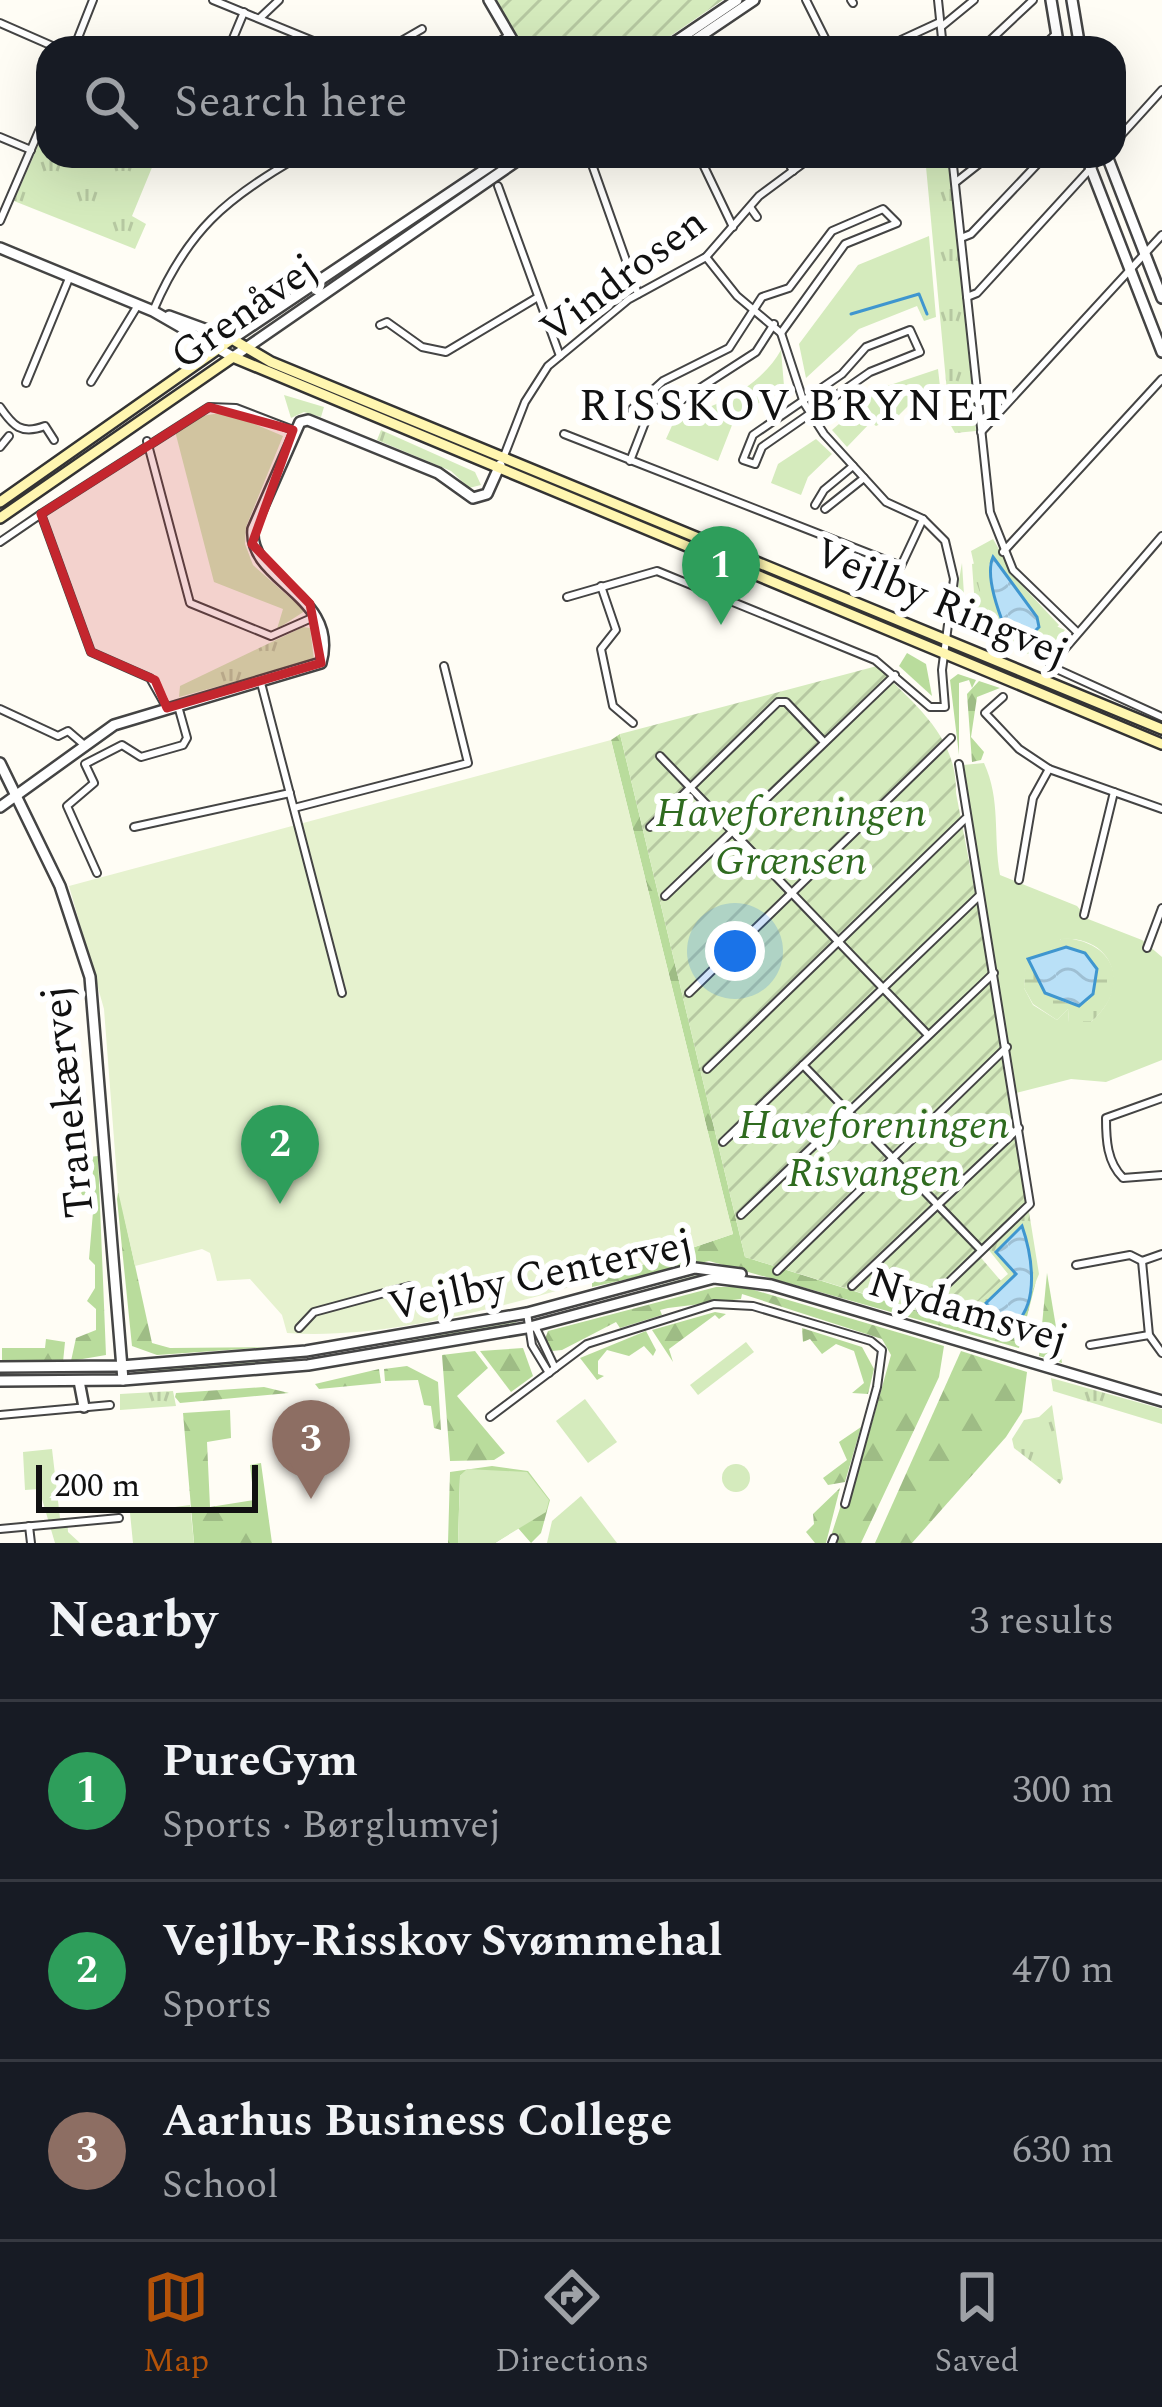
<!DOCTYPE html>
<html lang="en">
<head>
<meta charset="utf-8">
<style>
	body { margin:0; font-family:Spectral,serif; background:#20242c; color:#f1f3f6 }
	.scale { position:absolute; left:36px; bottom:30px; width:222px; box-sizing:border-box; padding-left:12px; border:6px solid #111; border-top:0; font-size:33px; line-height:42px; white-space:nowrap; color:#111; -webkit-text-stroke:9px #fff; paint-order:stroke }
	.you { position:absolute; left:735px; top:951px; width:42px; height:42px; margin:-30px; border:9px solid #fff; border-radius:50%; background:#1a73e8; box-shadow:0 0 0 18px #1a73e833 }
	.badge { display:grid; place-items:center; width:78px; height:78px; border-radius:50%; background:#b45309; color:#fff; font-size:39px; font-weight:700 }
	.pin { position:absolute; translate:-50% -99px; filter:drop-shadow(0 3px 6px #0008) }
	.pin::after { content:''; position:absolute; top:63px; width:42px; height:36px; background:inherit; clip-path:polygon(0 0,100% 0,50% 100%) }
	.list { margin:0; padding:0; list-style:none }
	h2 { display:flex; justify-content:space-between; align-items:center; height:156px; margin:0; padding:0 48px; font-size:51px }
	h2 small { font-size:39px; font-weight:400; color:#9ea1a6 }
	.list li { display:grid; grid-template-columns:78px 1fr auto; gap:36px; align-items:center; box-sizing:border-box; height:180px; padding:0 48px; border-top:3px solid #363941 }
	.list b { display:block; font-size:45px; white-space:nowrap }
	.list p { margin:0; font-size:39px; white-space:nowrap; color:#9ea1a6 }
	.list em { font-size:39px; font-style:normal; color:#9ea1a6 }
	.icon { flex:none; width:66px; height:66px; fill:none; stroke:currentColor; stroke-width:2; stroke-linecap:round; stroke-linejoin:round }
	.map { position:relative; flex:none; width:1162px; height:1543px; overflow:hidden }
	.search { position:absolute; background:#171b24; box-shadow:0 12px 48px #0002; left:36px; right:36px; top:36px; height:132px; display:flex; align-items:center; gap:30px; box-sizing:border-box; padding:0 42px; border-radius:36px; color:#9ea1a6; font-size:45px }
	.sheet { height:696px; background:#171b24 }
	nav { display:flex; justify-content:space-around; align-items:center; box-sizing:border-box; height:168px; border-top:3px solid #363941; background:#171b24; font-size:33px; color:#9ea1a6 }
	nav a { display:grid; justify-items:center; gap:6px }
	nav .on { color:#b45309 }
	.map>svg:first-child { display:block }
</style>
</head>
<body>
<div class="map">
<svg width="1162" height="1543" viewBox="0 0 1162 1543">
	<defs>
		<pattern id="grass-tufts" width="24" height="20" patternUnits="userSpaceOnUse" patternTransform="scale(3)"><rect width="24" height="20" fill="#d5ebbd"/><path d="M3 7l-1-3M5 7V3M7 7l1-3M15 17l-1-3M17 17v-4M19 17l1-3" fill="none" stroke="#b6c8a1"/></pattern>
		<pattern id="forest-firs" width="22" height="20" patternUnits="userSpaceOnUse" patternTransform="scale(3)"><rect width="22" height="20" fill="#b9dc9c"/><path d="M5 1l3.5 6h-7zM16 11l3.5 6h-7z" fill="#9ebc85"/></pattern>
		<pattern id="wetland-marsh" width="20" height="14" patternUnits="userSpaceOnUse" patternTransform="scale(3)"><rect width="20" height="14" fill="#d5ebbd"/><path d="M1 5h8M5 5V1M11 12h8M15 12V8" fill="none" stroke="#b6c8a1"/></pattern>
		<pattern id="garden-furrows" width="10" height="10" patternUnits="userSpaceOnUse" patternTransform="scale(3)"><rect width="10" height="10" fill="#d5ebbd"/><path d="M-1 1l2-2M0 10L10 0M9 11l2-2" fill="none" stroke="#b6c8a1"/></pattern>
		<pattern id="water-waves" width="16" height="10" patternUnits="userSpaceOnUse" patternTransform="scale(3)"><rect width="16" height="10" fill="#b9e0f7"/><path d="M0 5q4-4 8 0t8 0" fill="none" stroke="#9ebfd3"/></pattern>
	</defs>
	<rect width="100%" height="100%" fill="#fffdf5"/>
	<!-- grass -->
	<g fill="url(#grass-tufts)">
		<path d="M 48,123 L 48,156 L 166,156 L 153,165 L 132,216 L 146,224 L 135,249 L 14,201 Z"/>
		<path d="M 925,156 L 950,156 L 976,431 L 955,433 L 950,424 Z"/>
		<path d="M 284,395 L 324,407 L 321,417 L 304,412 L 291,418 Z"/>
		<path d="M 381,430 L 475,472 L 481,485 L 469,488 L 451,471 L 377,440 Z"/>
		<path d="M 518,470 L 884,619 L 517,473 Z"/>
		<path d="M 962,563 L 966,627 L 984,628 L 981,636 C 950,623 957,591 962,563 Z"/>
		<path d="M 977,563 C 993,616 977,630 1041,644 L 1056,626 L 1065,630 L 1040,658 L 984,638 L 988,629 L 976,621 L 972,564 Z"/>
		<path d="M 303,627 L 310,628 L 314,660 L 179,697 L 180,686 Z"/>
		<path d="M 1029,1212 L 1039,1274 L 1018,1325 L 995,1322 L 977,1301 L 1008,1274 L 988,1249 Z"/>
		<path d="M 710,1271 L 718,1275 L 538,1320 Z"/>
		<path d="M 515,1320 L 517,1325 L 316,1360 L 315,1359 Z"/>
		<path d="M 301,1357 L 244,1368 L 137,1372 L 140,1369 Z"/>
		<path d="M 1051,1378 L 1162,1409 L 1162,1424 L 1053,1391 Z"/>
		<path d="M 173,1391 L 176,1406 L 120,1410 L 120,1394 Z"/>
		<path d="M 1052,1405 L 1063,1479 L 1060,1484 L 1014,1448 L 1012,1439 L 1024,1420 L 1039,1417 Z"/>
	</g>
	<!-- forest -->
	<g fill="url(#forest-firs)">
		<path d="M 907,653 L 926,664 L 932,696 L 899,666 Z"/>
		<path d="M 958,674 L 976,680 L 972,688 L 969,680 L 959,683 L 959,755 L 950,680 Z"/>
		<path d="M 979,681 L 1000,688 L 977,697 L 971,737 L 984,752 L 981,760 L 972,762 L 967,694 Z"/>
		<path d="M 620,734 L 745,1257 L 985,1332 L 995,1322 L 1019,1325 L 1036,1281 L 1019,1348 L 709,1261 L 592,1287 L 592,1282 L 733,1234 L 611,740 Z"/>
		<path d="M 98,1156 L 106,1355 L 71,1361 L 76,1338 L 96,1330 L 96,1309 L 87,1301 L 95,1288 L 95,1265 L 89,1259 L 93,1212 L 81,1193 L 93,1178 L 92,1163 L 80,1158 Z"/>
		<path d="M 141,1188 L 124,1215 L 152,1343 L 170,1348 L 269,1347 L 157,1355 L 132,1346 L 117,1199 L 118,1193 Z"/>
		<path d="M 1047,1273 L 1062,1363 L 1039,1356 Z"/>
		<path d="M 716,1287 L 744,1287 L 944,1346 L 939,1377 L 861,1543 L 836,1543 L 832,1533 L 841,1505 L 849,1505 L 891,1355 L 882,1339 L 742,1294 L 741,1299 L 668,1308 L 660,1310 L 662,1315 L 620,1328 L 616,1322 L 562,1350 L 552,1351 L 545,1339 L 548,1331 Z"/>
		<path d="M 715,1312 L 726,1314 L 719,1319 L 715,1315 L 669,1349 L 673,1362 L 652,1330 Z"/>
		<path d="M 802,1328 L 862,1347 L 874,1369 L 868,1394 L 852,1393 L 864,1383 L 854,1351 L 836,1344 L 822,1354 L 810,1339 L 803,1342 Z"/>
		<path d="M 646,1331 L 656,1350 L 653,1356 L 644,1346 L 629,1356 L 607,1350 L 598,1361 L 598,1374 L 604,1376 L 597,1380 L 580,1358 Z"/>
		<path d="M 46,1339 L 65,1342 L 63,1362 L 2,1361 L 2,1348 L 45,1348 Z"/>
		<path d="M 523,1348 L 533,1376 L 511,1392 L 480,1351 Z"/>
		<path d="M 475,1351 L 488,1368 L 457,1396 L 505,1453 L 494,1460 L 450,1461 L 442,1355 Z"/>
		<path d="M 961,1351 L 1027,1372 L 1022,1412 L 1006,1437 L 912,1543 L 875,1543 Z"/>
		<path d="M 407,1366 L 438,1382 L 441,1430 L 434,1428 L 431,1406 L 424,1405 L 418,1380 L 385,1381 L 384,1369 Z"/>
		<path d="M 379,1369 L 381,1383 L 319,1389 L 315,1384 Z"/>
		<path d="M 264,1387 L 289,1393 L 180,1403 L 175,1397 L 176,1393 Z"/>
		<path d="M 230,1410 L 231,1438 L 207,1442 L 210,1507 L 254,1500 L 250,1465 L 261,1463 L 272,1543 L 194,1543 L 183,1413 Z"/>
		<path d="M 861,1427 L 845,1482 L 828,1485 L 823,1478 L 847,1460 L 839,1442 Z"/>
		<path d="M 492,1466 L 528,1471 L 550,1500 L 541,1533 L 531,1543 L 518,1528 L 495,1543 L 479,1482 L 468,1469 L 460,1476 L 458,1543 L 448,1543 L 450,1472 Z"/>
		<path d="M 840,1488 L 826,1543 L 815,1543 L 806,1532 L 814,1524 L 813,1514 Z"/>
	</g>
	<!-- wetland -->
	<path fill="url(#wetland-marsh)" d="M 1060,938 C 1115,939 1133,986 1091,1022 L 1069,1022 L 1068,1009 L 1057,1020 L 1033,1004 L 1024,988 L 1026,957 C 1045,982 1042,999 1079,1006 L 1088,1001 L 1097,969 C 1089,951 1065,952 1060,938 Z"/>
	<!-- park -->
	<g fill="#d5ebbd" fill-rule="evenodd">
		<path d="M 929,236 L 936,317 L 924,321 L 917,306 L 859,329 L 806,378 L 799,344 L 858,265 Z"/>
		<path d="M 781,350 L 784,386 L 734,420 L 718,461 L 666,439 L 675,419 C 713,408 759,389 781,350 Z"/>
		<path d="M 938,369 L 942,404 L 934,406 L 922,392 L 898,416 L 876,426 L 871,422 L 847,447 L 832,430 L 881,388 Z"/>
		<path d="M 226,412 L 283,436 L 246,527 L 245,544 L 253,565 L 305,611 L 277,629 L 283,609 L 214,582 L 175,431 L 202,416 Z"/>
		<path d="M 816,439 L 832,454 L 808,477 L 801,495 L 771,483 L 778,464 Z"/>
		<path d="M 993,539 L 1017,580 L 1059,625 L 1041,644 L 1025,644 L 996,628 L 985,613 L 971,551 ZM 993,558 L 1037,617 L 1003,623 L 989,565 Z"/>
		<path d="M 984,763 C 1001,800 993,835 1000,875 L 1077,906 L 1088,919 L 1142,940 L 1162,957 L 1162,1060 L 1106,1082 L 1071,1079 L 1016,1093 L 962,792 L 963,765 ZM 1060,939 C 1114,935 1132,987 1091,1022 L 1069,1022 L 1068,1009 L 1057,1020 L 1033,1005 L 1024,988 L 1027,957 L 1045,993 L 1079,1006 L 1088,1001 L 1097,969 L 1085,953 Z"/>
		<path d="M 746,1342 L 754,1352 L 698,1395 L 690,1385 Z"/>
		<path d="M 585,1399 L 617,1442 L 588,1463 L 556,1421 Z"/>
		<path d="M 52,1449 L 60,1518 L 67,1518 L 68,1532 L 80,1543 L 55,1543 L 39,1489 L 25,1490 L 23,1452 Z"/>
		<circle cx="736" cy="1478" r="14"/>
		<path d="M 467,1469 L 527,1472 L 549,1500 L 546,1512 L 495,1543 L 458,1543 L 460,1476 Z"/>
		<path d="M 581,1496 L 617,1543 L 547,1543 L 552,1521 Z"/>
		<path d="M 190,1505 L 194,1543 L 133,1543 L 130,1513 Z"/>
	</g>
	<!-- garden -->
	<g fill="url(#garden-furrows)">
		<path d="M 496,0 L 723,0 L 653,48 L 524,48 Z"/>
		<path d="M 877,666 C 915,706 957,735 956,793 L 1004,1044 L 1027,1202 L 976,1252 L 1001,1281 L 955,1322 L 745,1257 L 620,734 Z"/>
	</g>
	<!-- pitch -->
	<path fill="#e6f2cf" d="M 611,740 L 733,1234 C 608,1276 418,1343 287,1333 L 282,1315 L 250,1279 L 217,1281 L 210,1253 L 202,1249 L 135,1266 L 118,1191 L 104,1009 L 69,886 Z"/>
	<!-- water -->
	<g fill="url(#water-waves)" stroke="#3f96cf" stroke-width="3">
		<path d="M 993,557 L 1037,617 L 1039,627 L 1028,638 L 1005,628 C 997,608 985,575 993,557 Z"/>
		<path d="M 1066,947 L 1085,953 L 1097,969 L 1093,994 L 1079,1006 L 1045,993 L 1028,959 Z"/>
		<path d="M 1022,1226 C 1031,1252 1040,1299 1017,1322 L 998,1317 L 986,1303 L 1016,1274 L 996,1252 Z"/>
	</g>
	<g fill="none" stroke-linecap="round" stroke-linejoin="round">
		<!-- stream -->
		<path stroke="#3f96cf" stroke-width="3" d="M 851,314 L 919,294 L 927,314"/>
		<!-- minor casing -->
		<g stroke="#444" stroke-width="10">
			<g id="minor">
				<path d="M 213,0 L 313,41"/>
				<path d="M 806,0 L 830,48"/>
				<path d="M 851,0 L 853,3"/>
				<path d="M 938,0 L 943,48"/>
				<path d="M 260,18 L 279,0"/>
				<path d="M 0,23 L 57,48"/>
				<path d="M 941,27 L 974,0"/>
				<path d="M 901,40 L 940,22"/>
				<path d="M 74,48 L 93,0"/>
				<path d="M 229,48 L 244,12"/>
				<path d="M 389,48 L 422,29"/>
				<path d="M 488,48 L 510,35"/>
				<path d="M 982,48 L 1033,0"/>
				<path d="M 1041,48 L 1056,34"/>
				<path d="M 0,137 L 31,150"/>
				<path d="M 1114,143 L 1162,90"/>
				<path d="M 589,156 L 638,294"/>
				<path d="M 699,156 L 733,227"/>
				<path d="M 785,156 L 793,171"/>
				<path d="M 836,156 L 837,157"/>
				<path d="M 952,156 L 990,512 L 1013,570 L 1077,632"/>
				<path d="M 956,182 L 989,156"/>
				<path d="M 498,186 L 560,356"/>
				<path d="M 750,207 L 757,217"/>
				<path d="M 0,221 L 48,110"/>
				<path d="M 961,238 L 971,234 L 1045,156"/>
				<path d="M 967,297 L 977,293 L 1102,156"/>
				<path d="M 153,311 C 187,231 226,198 300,156"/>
				<path d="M 774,324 L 756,352 L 680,401 L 670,397 L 646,420 L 632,409 L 663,381 L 729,348 L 762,297 L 789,288 L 832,231 L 883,209 L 897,223 L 845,244 L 781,333"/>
				<path d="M 380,325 L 387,322 L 422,347 L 446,352 L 538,297"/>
				<path d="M 910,330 L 920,352 L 870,372 L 762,447 L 755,464 L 743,460 L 753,435 L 842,374 L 866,347 Z"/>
				<path d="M 91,382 L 138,305"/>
				<path d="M 26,383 L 70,276"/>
				<path d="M 0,407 C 13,426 21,435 45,426 L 54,440"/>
				<path d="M 981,432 L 1162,235"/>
				<path d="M 564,434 L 901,566 L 923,519"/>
				<path d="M 147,441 L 190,603 L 271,636 L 314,617"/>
				<path d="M 0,447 L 9,436"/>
				<path d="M 504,456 L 525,402 L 548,366 L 629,299 L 706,257 L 759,196 L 813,156"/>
				<path d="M 630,461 L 646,420"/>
				<path d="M 815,505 L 824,490 L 853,466"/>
				<path d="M 825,509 L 864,478"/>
				<path d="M 41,514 L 209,407 L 236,408 L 293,430"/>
				<path d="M 1162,536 L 1050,666 L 1162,717"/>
				<path d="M 0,542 L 41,514 L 91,652 L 150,678 L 167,708"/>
				<path d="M 1003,552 L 1162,379"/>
				<path d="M 601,586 L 616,630 L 601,649 L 613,706 L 633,723"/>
				<path d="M 567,597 L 657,571 L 875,660 L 930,707 L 945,707 L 942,670 L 954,579 L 945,541 L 923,519 L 886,502 L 824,434 L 804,403 L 781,333 L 737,296 L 706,257"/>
				<path d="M 261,683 L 342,993"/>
				<path d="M 1003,697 L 985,713 L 1019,749 L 1049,769 L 1162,809"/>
				<path d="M 0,709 L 58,736 L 68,731 L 82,743"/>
				<path d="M 660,756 L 928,1035"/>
				<path d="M 294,808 L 468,763 L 444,666"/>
				<path d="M 134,827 L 290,793"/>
				<path d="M 650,827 L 778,702 L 786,702 L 824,742"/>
				<path d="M 97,873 L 67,806 L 94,783 L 85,764 L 122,745 L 141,757 L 183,745 L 187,738 L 178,706"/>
				<path d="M 1019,880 L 1033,798 L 1049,769"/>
				<path d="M 665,896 L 895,675"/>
				<path d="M 1084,915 L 1114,792"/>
				<path d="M 1147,948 L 1162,908"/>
				<path d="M 689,993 L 951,738"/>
				<path d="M 803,1065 L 981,1250"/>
				<path d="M 707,1069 L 965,819"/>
				<path d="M 1162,1098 L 1106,1118 C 1106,1140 1107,1162 1123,1178 L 1162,1175"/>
				<path d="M 723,1142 L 979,896"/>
				<path d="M 741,1215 L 994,973"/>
				<path d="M 1142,1261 L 1149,1335 L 1162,1353"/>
				<path d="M 1076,1265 L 1130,1255 L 1142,1261 L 1162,1254"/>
				<path d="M 777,1271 L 1007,1047"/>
				<path d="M 852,1286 L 1019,1128"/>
				<path d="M 921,1309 L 1030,1204 L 959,764"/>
				<path d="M 527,1313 L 532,1345 L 549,1373"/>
				<path d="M 535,1326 L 555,1368"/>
				<path d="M 299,1328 L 314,1312 L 410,1286"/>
				<path d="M 1090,1345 L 1149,1335"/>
				<path d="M 0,1415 L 110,1405"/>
				<path d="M 490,1417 L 587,1344 L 714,1304 L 753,1306 L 871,1341 L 882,1350 L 877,1387 L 845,1504"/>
				<path d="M 29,1526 L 31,1543"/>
				<path d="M 0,1529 L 119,1518"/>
				<path d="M 832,1543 L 834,1538"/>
			</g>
		</g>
		<!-- tertiary casing -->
		<g stroke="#444" stroke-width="14">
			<g id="tertiary">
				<path d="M 489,0 L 517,48"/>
				<path d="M 1051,0 L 1059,48"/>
				<path d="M 1072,0 L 1080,48"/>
				<path d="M 666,48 L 737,0"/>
				<path d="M 683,48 L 754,0"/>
				<path d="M 1086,156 L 1162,352"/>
				<path d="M 1107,156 L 1162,298"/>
				<path d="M 0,248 L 153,311 L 233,357 L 524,156"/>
				<path d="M 169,316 L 232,339 L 505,156"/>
				<path d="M 0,763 L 60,886 L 90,977 L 123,1380"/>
				<path d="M 0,807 L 114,725 L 321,663 C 340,594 248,582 253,529 L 300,422 L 308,420 L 438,473 L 473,498 L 487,494 L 500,465"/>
				<path d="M 0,1367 L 121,1366 L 306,1351 L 527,1313 L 695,1268 L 741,1274"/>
				<path d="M 0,1381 L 123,1380 L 308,1365 L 526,1328 L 714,1278 L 771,1285 L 1162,1401"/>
				<path d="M 79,1381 L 84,1407"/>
			</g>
		</g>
		<!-- secondary casing -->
		<g stroke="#333" stroke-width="14">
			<g id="secondary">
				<path d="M 0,502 L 232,339 L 271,362 L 1162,729"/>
				<path d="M 0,518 L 233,357 L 1162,744"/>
			</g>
		</g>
		<!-- minor -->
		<use href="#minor" stroke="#fff" stroke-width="6"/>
		<!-- tertiary -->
		<use href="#tertiary" stroke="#fff" stroke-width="9"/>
		<!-- secondary -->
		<use href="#secondary" stroke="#fff6b0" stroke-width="9"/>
	</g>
	<!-- marked area -->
	<path fill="#c4262e" fill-opacity="0.2" stroke="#c4262e" stroke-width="9" stroke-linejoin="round" d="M 209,407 L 293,430 L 252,544 L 310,604 L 321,663 L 167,708 L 155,680 L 91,652 L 41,514 Z"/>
	<g text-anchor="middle" stroke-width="12" stroke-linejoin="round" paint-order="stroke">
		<!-- street labels -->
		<g font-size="42" fill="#111" stroke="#fff">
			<text transform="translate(622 274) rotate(-37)" y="15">Vindrosen</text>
			<text transform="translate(243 310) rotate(-35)" y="15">Grenåvej</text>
			<text transform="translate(942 601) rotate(23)" y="15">Vejlby Ringvej</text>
			<text transform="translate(66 1102) rotate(-96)" y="15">Tranekærvej</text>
			<text transform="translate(540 1273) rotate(-12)" y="15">Vejlby Centervej</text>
			<text transform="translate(969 1309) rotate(17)" y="15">Nydamsvej</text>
		</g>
		<!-- park labels -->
		<g font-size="42" font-style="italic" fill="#2f6b1f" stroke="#fff">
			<text x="791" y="826">Haveforeningen<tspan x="791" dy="48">Grænsen</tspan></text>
			<text x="874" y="1138">Haveforeningen<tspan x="874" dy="48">Risvangen</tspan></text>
		</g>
		<!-- neighbourhood labels -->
		<g font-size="45" letter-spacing="3" fill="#111" stroke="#fff">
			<text x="795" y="420">RISSKOV BRYNET</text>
		</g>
	</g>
</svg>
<div class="scale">200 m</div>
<div class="you"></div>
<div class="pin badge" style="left:721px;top:625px;background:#2e9e5b">1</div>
<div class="pin badge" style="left:280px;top:1204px;background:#2e9e5b">2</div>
<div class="pin badge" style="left:311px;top:1499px;background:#8d6e63">3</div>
<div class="search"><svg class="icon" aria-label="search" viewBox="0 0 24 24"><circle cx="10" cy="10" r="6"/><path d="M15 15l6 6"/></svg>Search here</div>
</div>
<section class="sheet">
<h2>Nearby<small>3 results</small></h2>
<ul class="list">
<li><span class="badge" style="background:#2e9e5b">1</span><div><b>PureGym</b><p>Sports · Børglumvej</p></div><em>300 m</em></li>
<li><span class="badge" style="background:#2e9e5b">2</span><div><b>Vejlby-Risskov Svømmehal</b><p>Sports</p></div><em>470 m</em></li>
<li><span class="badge" style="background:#8d6e63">3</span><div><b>Aarhus Business College</b><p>School</p></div><em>630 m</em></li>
</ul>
</section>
<nav>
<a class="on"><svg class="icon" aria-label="map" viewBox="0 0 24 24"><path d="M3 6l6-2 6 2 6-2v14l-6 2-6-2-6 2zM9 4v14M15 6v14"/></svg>Map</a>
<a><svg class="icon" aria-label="directions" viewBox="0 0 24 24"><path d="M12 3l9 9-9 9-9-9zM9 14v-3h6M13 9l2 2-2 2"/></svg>Directions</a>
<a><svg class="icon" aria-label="saved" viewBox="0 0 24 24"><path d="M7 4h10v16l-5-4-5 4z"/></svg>Saved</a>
</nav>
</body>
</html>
